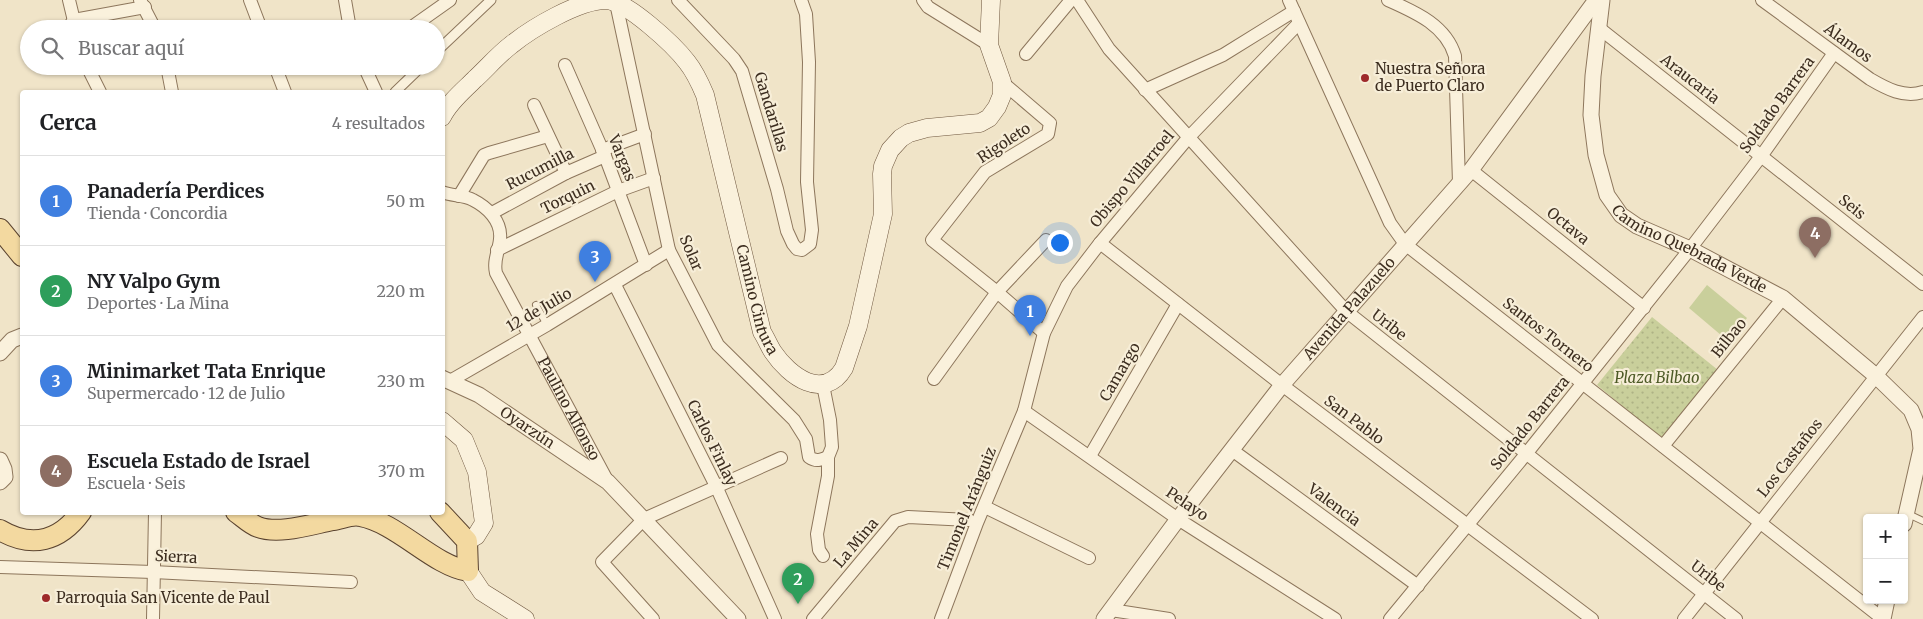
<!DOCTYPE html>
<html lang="es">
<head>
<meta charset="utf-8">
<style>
	body { margin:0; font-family:Merriweather,serif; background:#f6f6f6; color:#202124 }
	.controls { position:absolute; right:15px; bottom:15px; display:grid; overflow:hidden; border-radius:5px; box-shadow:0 1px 4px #0004 }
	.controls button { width:45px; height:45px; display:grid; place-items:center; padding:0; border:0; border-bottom:1px solid #e0e0e0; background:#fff; color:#202124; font:25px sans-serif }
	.you { position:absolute; left:1059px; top:242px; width:18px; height:18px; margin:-12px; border:4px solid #fff; border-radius:50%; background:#1a73e8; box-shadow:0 0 0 8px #1a73e833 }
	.badge { display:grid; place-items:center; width:32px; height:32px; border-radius:50%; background:#d93025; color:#fff; font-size:16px; font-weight:700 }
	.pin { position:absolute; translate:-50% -41px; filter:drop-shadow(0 1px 2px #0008) }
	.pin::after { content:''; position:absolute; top:26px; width:18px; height:15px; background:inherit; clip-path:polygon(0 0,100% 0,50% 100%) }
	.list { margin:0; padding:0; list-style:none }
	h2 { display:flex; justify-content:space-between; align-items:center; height:65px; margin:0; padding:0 20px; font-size:21px }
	h2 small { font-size:16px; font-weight:400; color:#757577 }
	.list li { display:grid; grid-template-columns:32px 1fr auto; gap:15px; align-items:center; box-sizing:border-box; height:90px; padding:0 20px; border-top:1px solid #e0e0e0 }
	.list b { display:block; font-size:19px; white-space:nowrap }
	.list p { margin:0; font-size:16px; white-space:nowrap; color:#757577 }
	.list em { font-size:16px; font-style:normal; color:#757577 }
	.icon { flex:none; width:28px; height:28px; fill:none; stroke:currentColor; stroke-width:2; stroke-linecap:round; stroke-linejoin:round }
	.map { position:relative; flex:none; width:1923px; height:619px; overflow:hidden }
	.search { position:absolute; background:#fff; box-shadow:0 1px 4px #0004; left:20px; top:20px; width:425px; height:55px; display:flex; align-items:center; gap:12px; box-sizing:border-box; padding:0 18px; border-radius:28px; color:#757577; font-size:19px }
	.panel { position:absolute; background:#fff; box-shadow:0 1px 4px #0004; left:20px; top:90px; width:425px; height:425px; border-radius:5px }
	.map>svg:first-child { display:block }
</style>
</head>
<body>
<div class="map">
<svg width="1923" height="619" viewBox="0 0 1923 619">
	<defs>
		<pattern id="park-dots" width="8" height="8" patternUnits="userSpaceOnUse" patternTransform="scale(1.25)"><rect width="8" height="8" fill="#c9cf9b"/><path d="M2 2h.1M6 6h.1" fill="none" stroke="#aeb285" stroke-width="1.8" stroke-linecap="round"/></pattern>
	</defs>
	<rect width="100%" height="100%" fill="#f0e4c8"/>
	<!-- grass -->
	<path fill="#c9cf9b" d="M 1707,285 L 1747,318 L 1728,341 L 1689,308 Z"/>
	<!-- park -->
	<path fill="url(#park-dots)" d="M 1652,317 L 1718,370 L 1662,439 L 1597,385 Z"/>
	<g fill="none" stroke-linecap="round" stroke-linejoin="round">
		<!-- service casing -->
		<g stroke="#8d765c" stroke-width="8">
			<g id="service">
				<path d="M 536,305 L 547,325"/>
				<path d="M 1906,513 L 1923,521"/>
			</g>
		</g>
		<!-- pedestrian casing -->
		<g stroke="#8d765c" stroke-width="11">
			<g id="pedestrian">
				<path d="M 436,52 L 491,0"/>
				<path d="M 395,92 L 422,66"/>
			</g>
		</g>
		<!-- minor casing -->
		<g stroke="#8d765c" stroke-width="14">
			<g id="minor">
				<path d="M 69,0 L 76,29"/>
				<path d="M 140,0 L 155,29"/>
				<path d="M 250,0 L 261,29"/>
				<path d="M 345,0 L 350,29"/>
				<path d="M 678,0 L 734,59 L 742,71 L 777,189 L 787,231 L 793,244 L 797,249 L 802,250 L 810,244 L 812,230 L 807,182 L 809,62 L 806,14 L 801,0"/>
				<path d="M 923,0 L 928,7 L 989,45"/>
				<path d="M 1077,0 L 1109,49 L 1346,311 L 1736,619"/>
				<path d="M 1289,0 L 1390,223 L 1405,244 L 1883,619"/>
				<path d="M 1388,0 C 1415,12 1446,25 1455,56 L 1459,183"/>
				<path d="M 1762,0 L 1870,79 C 1887,89 1904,98 1923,92"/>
				<path d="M 616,3 L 669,250 L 718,345 L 794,420 L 806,439 L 809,457 C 816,462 821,460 828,457"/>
				<path d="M 1599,28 L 1923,284"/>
				<path d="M 67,29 L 74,20 L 145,7"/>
				<path d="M 409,29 L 450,0"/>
				<path d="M 1026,54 L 1071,0"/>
				<path d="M 565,65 L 605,156 L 646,265"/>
				<path d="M 87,66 L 100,92"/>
				<path d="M 167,66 L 172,92"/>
				<path d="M 275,66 L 285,92"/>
				<path d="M 364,66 L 376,92"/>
				<path d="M 1002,82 L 1050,123 L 1048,134 L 985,172 L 932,240 L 997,292 L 1044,333"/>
				<path d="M 1145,90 L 1223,55 L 1294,11"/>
				<path d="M 534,105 L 566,173"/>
				<path d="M 602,150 L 645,134"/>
				<path d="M 1471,170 L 1644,308"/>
				<path id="s1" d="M 442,192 C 452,196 464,195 473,200 C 487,207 502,221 500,239 C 499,251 493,260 496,273 L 608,482"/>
				<path d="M 459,196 L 484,155 L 489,153 L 548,136"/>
				<path d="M 492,213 L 566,173 L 605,156"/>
				<path d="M 1100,243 L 1282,385 L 1592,619"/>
				<path d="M 497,250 L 618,191 L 654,178"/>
				<path d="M 615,285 L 716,486 L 775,619"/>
				<path d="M 934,379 L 997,292 L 1046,240"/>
				<path d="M 450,381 L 547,325 L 669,250"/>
				<path d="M 1024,411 L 1178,519 L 1335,619"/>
				<path d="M 1663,446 L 1783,298"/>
				<path d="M 1232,450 L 1418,586"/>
				<path d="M 1090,456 L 1178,304"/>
				<path d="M 985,507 L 1089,558"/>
				<path d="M 823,556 L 819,550 L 817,534 L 828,476 L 828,457 L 832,447 L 830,420 L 823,385"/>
				<path d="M 0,567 L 153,572 L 351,582"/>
				<path d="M 1111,610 L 1169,619"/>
				<path d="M 153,619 L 155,512"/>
				<path d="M 653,619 L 602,562 L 644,519 L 781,458"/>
				<path d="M 813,619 L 895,521 L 908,517 L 969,520"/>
				<path d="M 941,619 L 977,523 L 1024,411 L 1044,333 L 1067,286 L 1100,243 L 1188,138 L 1299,23"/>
				<path d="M 1390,619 L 1526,454 L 1690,249 L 1762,155 L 1834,53"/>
				<path d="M 1684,619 L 1923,317"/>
			</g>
		</g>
		<!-- tertiary casing -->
		<g stroke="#8d765c" stroke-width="17">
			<g id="tertiary">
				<path id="s2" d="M 1602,0 L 1593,76 L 1591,115 L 1596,155 L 1607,195 L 1621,215 L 1637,226 L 1690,249 L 1783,298 L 1876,376 L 1911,410 L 1919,429 L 1921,449 L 1904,524"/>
				<path d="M 0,353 L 12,340 L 22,336"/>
				<path id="s3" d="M 442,378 L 479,395 L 608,482 L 738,619"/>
				<path d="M 0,460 L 4,469 L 5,477 L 0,482"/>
				<path id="s4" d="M 1104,619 L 1178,519 L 1282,385 L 1471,170 L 1596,0"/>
				<path d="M 1883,619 L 1887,600"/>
			</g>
		</g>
		<!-- secondary casing -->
		<g stroke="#6f573f" stroke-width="19">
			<g id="secondary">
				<path id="s5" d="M 442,117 C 449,102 464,90 475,79 C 487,68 498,55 511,45 C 532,28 579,0 606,0 C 627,1 674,45 687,62 C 695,72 700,83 705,95 L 762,332 C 766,338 769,346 773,352 C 789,376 824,402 844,368 L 858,326 L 883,214 L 882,174 L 883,166 L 890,150 L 901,138 L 909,133 L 927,128 L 980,123 L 989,118 L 997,107 L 1002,95 L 1002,82 L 989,45 L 991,0"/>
				<path d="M 442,421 L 464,440 L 477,472 L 484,523 L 476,536 L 467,541"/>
				<path d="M 468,571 L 482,592 L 525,619"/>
			</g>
		</g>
		<!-- primary casing -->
		<g stroke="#5b4430" stroke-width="22">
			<g id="primary">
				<path d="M 0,229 L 22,256"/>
				<path d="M 236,512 C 243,517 250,524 258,527 C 279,535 312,524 333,520 C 341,519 352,514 360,516 C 398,523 432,565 468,571 L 467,541 L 440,512"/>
				<path d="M 0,530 C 32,549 60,541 81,512"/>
			</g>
		</g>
		<!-- service -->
		<use href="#service" stroke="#faf1dc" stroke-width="6"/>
		<!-- pedestrian -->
		<use href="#pedestrian" stroke="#faf1dc" stroke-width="9"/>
		<!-- minor -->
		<use href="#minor" stroke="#faf1dc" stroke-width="12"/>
		<!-- tertiary -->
		<use href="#tertiary" stroke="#faf1dc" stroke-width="15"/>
		<!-- secondary -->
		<use href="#secondary" stroke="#faf1dc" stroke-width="18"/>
		<!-- primary -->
		<use href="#primary" stroke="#f3d9a0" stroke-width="20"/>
	</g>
	<!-- markers -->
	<g fill="#9e2a2b" stroke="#f7eed8" stroke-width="2">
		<circle cx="1365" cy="78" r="5"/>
		<circle cx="46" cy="598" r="5"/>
	</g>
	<g text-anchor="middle" stroke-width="4.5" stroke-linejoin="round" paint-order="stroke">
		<!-- street labels -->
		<g font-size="15" fill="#3d2e20" stroke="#f7eed8">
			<text transform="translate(1848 43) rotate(36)" y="5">Álamos</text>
			<text transform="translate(1690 79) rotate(38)" y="5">Araucaria</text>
			<text transform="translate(1777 105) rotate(-54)" y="5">Soldado Barrera</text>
			<text transform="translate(771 112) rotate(73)" y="5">Gandarillas</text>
			<text transform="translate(1004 143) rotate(-33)" y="5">Rigoleto</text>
			<text transform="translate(622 158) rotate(68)" y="5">Vargas</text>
			<text transform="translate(540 169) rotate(-27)" y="5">Rucumilla</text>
			<text transform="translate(1132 179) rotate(-50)" y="5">Obispo Villarroel</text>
			<text transform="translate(568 197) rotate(-26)" y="5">Torquin</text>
			<text transform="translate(1852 207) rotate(39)" y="5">Seis</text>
			<text transform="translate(1568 226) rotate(39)" y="5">Octava</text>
			<text dy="5" stroke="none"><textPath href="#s2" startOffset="298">Camino Quebrada Verde</textPath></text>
			<text transform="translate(691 253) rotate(67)" y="5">Solar</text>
			<text dy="5" stroke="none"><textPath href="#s5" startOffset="559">Camino Cintura</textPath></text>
			<text dy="5" stroke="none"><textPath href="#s4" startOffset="396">Avenida Palazuelo</textPath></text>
			<text transform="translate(539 310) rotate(-30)" y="5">12 de Julio</text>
			<text transform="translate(1389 325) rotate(38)" y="5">Uribe</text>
			<text transform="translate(1548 335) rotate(38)" y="5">Santos Tornero</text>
			<text transform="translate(1729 338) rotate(-51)" y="5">Bilbao</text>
			<text transform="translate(1120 372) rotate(-60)" y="5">Camargo</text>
			<text dy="5" stroke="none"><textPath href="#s1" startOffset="271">Paulino Alfonso</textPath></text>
			<text transform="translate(1354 420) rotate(37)" y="5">San Pablo</text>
			<text transform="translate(1530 423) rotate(-51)" y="5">Soldado Barrera</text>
			<text dy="5" stroke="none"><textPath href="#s3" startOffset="99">Oyarzún</textPath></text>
			<text transform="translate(712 443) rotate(64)" y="5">Carlos Finlay</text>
			<text transform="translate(1790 458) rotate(-52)" y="5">Los Castaños</text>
			<text transform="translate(1187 504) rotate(34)" y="5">Pelayo</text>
			<text transform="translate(1334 505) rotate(36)" y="5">Valencia</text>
			<text transform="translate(967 509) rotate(-68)" y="5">Timonel Aránguiz</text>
			<text transform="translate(856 543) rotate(-50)" y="5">La Mina</text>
			<text transform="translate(176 557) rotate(3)" y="5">Sierra</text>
			<text transform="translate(1708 576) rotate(38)" y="5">Uribe</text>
		</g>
		<!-- poi labels -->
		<g font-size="15" fill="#3d2e20" stroke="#f7eed8" text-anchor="start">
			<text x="1375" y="74">Nuestra Señora<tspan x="1375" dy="17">de Puerto Claro</tspan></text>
			<text x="56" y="603">Parroquia San Vicente de Paul</text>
		</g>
		<!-- park labels -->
		<g font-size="15" font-style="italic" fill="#4d5a26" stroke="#f7eed8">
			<text x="1657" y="383">Plaza Bilbao</text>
		</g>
	</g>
</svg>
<div class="controls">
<button>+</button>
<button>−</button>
</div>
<div class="you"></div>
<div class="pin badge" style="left:1030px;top:336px;background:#3f7fe0">1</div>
<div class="pin badge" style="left:798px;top:604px;background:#2e9e5b">2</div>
<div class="pin badge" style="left:595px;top:282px;background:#3f7fe0">3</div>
<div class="pin badge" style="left:1815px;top:258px;background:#8d6e63">4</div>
<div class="search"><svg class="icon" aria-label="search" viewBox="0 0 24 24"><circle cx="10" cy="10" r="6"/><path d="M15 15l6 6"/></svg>Buscar aquí</div>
<section class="panel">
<h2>Cerca<small>4 resultados</small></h2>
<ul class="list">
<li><span class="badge" style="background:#3f7fe0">1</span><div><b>Panadería Perdices</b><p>Tienda · Concordia</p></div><em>50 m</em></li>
<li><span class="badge" style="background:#2e9e5b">2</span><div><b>NY Valpo Gym</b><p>Deportes · La Mina</p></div><em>220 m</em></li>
<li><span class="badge" style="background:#3f7fe0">3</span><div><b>Minimarket Tata Enrique</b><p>Supermercado · 12 de Julio</p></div><em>230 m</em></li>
<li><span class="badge" style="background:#8d6e63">4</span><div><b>Escuela Estado de Israel</b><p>Escuela · Seis</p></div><em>370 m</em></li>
</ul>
</section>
</div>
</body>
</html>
